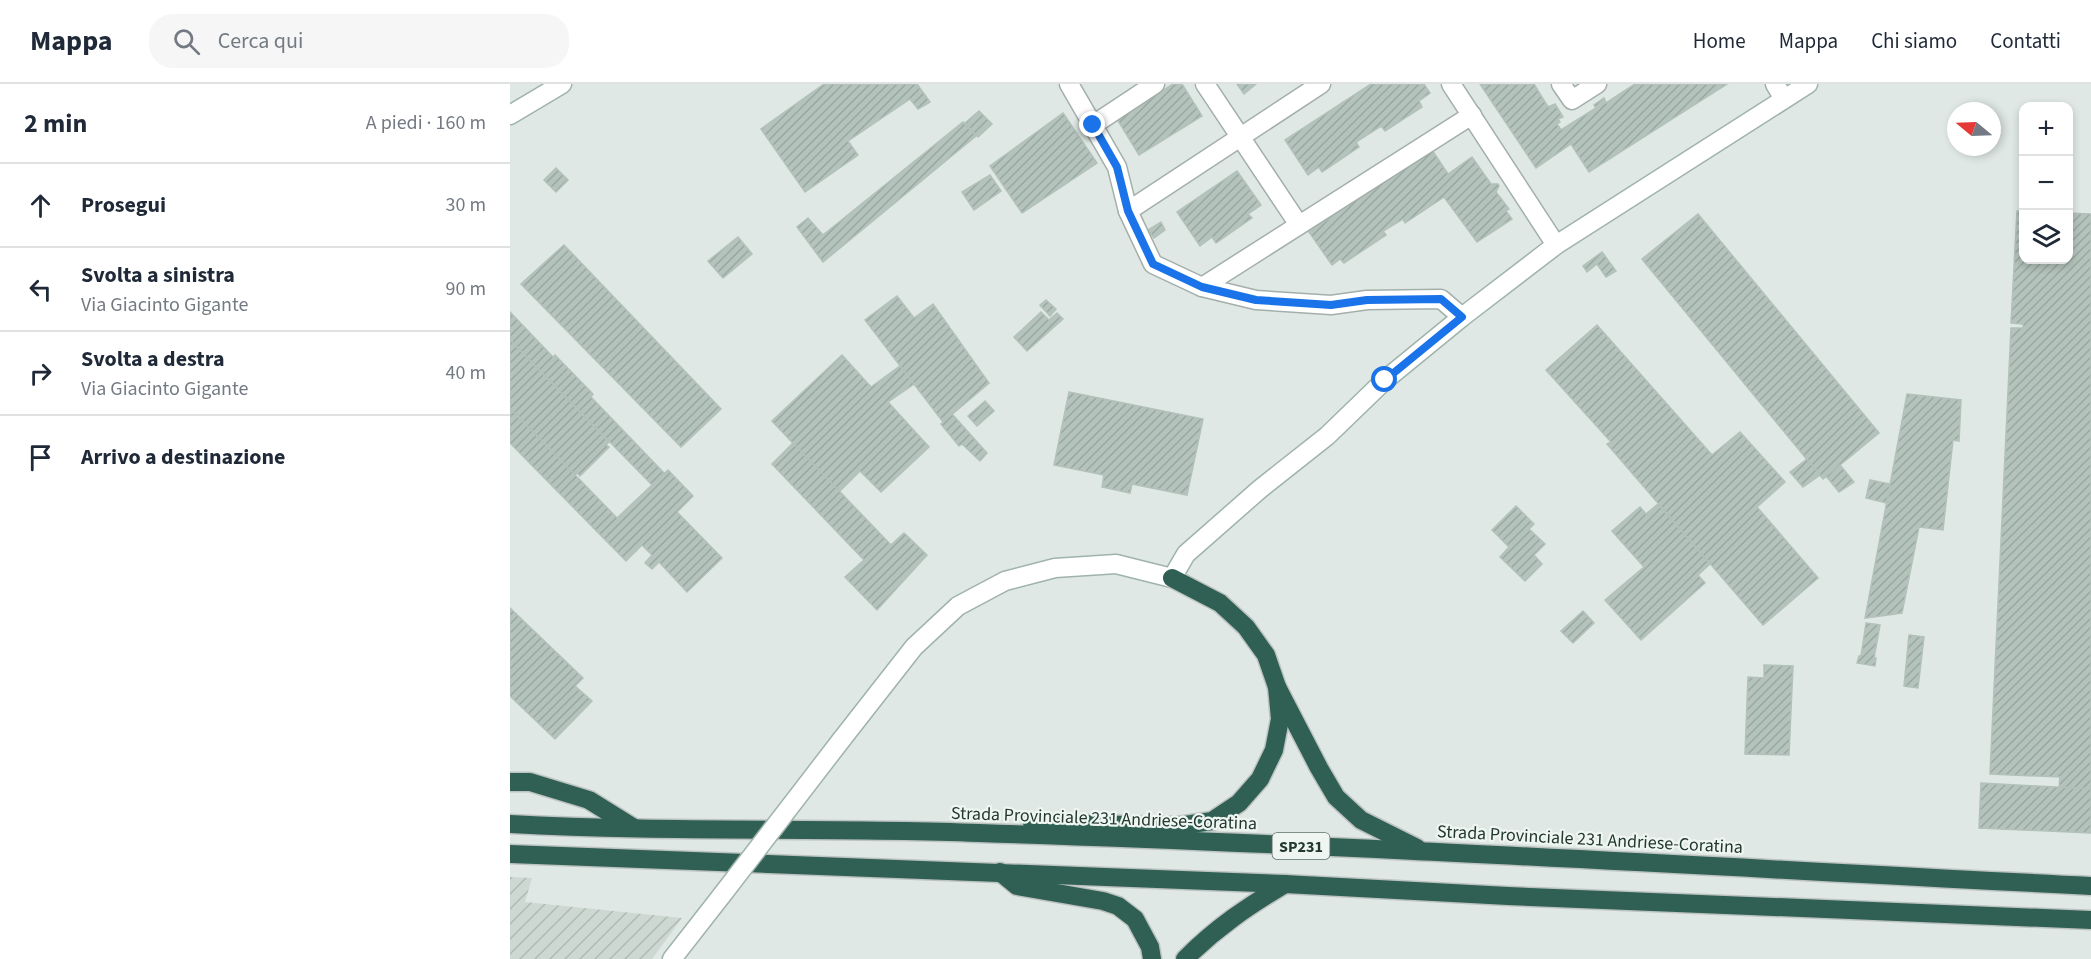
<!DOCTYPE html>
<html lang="it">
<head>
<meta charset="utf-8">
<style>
	body { margin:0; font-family:"Source Sans 3",sans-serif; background:#f6f6f7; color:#1f2937 }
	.controls { position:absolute; right:18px; top:18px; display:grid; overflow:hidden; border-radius:12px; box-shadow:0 3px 9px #0003 }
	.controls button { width:54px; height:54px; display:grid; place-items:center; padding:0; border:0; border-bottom:2px solid #e0e1e3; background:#fff; color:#1f2937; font:30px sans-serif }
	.compass { position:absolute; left:1437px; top:18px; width:54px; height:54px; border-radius:50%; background:#fff; box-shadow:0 3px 9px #0003; rotate:289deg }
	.stop { position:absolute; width:18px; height:18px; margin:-14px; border:4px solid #1a73e8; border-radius:50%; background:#fff }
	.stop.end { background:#1a73e8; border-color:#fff; box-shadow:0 2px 6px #0008 }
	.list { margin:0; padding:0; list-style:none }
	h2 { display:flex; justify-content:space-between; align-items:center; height:78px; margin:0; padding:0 24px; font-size:26px }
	h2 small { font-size:20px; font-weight:400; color:#747a83 }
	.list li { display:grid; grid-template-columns:39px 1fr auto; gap:18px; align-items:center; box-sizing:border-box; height:84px; padding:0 24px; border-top:2px solid #e0e1e3 }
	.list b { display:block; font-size:22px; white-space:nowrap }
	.list p { margin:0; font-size:20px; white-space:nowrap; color:#747a83 }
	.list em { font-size:20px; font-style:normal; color:#747a83 }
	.icon { flex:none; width:33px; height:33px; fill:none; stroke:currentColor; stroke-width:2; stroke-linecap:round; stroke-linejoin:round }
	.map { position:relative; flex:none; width:1581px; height:875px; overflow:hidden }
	header { display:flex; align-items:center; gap:36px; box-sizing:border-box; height:84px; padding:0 30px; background:#fff; border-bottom:2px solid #e0e1e3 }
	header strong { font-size:28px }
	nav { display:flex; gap:33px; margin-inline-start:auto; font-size:21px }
	.search { width:420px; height:54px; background:#f6f6f7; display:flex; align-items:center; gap:15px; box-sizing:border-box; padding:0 21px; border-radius:24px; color:#747a83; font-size:22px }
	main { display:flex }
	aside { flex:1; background:#fff }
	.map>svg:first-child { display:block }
</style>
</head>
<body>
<header>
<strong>Mappa</strong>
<div class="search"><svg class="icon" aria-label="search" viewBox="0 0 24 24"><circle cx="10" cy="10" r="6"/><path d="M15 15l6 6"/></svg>Cerca qui</div>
<nav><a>Home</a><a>Mappa</a><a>Chi siamo</a><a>Contatti</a></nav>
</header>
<main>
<aside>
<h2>2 min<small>A piedi · 160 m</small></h2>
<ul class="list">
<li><svg class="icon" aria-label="ahead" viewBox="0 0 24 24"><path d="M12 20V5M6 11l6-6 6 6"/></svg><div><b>Prosegui</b></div><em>30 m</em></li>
<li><svg class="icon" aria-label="left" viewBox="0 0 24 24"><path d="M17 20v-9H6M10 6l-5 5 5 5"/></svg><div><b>Svolta a sinistra</b><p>Via Giacinto Gigante</p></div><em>90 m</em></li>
<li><svg class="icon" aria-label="right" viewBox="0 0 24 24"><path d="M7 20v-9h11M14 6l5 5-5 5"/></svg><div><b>Svolta a destra</b><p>Via Giacinto Gigante</p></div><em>40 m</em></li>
<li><svg class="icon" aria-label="arrive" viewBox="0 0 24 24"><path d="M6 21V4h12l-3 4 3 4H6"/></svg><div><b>Arrivo a destinazione</b></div></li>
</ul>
</aside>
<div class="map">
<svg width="1581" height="875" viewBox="0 0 1581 875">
	<defs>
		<pattern id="industrial-furrows" width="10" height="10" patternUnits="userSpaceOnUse" patternTransform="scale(1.5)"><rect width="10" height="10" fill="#cdd8d2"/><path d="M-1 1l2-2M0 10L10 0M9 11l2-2" fill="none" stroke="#b0bab5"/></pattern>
		<pattern id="building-hatch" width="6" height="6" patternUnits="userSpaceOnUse" patternTransform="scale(1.5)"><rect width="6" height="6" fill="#b4c3bc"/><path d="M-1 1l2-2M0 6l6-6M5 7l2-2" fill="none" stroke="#9aa8a2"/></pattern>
	</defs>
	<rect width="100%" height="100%" fill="#dfe8e4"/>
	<!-- industrial -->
	<path fill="url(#industrial-furrows)" d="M 0,793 L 22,794 L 15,818 L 172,834 L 142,875 L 0,875 Z"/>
	<!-- building -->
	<g fill="url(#building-hatch)" stroke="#b2c1ba" stroke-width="1.5">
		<path d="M 314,0 L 407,0 L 420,18 L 408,25 L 400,15 L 338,57 L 348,71 L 295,108 L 251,45 Z"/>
		<path d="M 663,0 L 672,0 L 692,32 L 629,71 L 607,35 Z"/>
		<path d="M 727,0 L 746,0 L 734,10 Z"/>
		<path d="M 861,0 L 914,0 L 920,9 L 909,17 L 912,23 L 875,47 L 871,42 L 846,58 L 849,63 L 812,88 L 809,83 L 798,91 L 775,56 Z"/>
		<path d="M 970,0 L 1024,0 L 1038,23 L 1045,20 L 1053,33 L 1048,35 L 1050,38 L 1047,40 L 1051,46 L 1086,24 L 1084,21 L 1094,14 L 1096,19 L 1125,0 L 1217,0 L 1079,88 L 1061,60 L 1026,84 Z"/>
		<path d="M 469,27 L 482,40 L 468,53 L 455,39 Z"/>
		<path d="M 553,29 L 587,79 L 512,129 L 480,82 Z"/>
		<path d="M 453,38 L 466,52 L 313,178 L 287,143 L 298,134 L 313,151 Z"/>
		<path d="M 922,66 L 938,90 L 962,73 L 981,100 L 988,100 L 989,102 L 986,108 L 999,125 L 996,127 L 1002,135 L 967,158 L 934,113 L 895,139 L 893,135 L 873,147 L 876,151 L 834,179 L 830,175 L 822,181 L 799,148 L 826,130 L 824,127 L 830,121 L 834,124 Z"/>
		<path d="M 46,84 L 58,96 L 46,108 L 34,96 Z"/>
		<path d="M 727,87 L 751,121 L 738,130 L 742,134 L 706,159 L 702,153 L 690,162 L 667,128 Z"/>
		<path d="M 480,91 L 491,107 L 464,126 L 452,108 Z"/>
		<path d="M 1507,127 L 1514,127 L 1514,176 L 1558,176 L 1558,129 L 1581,130 L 1581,705 L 1549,703 L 1550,693 L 1480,690 L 1501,244 L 1513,244 L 1513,240 L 1501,239 Z"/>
		<path d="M 1188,130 L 1369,349 L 1313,395 L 1132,175 Z"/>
		<path d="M 651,138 L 655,146 L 644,154 L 638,146 Z"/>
		<path d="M 228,153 L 242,170 L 213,194 L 198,177 Z"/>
		<path d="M 54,161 L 211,325 L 171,363 L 11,200 Z"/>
		<path d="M 1092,168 L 1106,187 L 1096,193 L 1087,180 L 1077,188 L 1073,182 Z"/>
		<path d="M 387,212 L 404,234 L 423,220 L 479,299 L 433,338 L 355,236 Z"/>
		<path d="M 536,216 L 546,225 L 540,232 L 530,221 Z"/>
		<path d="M 0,228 L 43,273 L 45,271 L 83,310 L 81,313 L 154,389 L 142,401 L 0,256 Z"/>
		<path d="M 531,228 L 539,236 L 547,229 L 553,235 L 517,267 L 504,253 Z"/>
		<path d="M 1087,241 L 1202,371 L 1230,348 L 1275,398 L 1247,423 L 1308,494 L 1253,541 L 1097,360 L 1101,358 L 1036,286 Z"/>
		<path d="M 0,256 L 99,358 L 96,361 L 99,363 L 70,392 L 67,389 L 65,391 L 0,324 Z"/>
		<path d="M 332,271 L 361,303 L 390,282 L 404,300 L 378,318 L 419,363 L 371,408 L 350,387 L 329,408 L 262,337 Z"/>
		<path d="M 559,308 L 693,335 L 677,411 L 622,400 L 620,409 L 592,403 L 594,391 L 544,381 Z"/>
		<path d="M 1397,310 L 1451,316 L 1449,357 L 1443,356 L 1433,446 L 1409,443 L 1392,529 L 1355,534 Z"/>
		<path d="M 475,317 L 484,327 L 467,342 L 458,332 Z"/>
		<path d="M 0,324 L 107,434 L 158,386 L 183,412 L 167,428 L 212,474 L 177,508 L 149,478 L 142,485 L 135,479 L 142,471 L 132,461 L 116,477 L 0,359 Z"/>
		<path d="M 442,330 L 477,369 L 470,377 L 452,360 L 449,362 L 431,340 Z"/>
		<path d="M 283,359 L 381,461 L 394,449 L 417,471 L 367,526 L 335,493 L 354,476 L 262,380 Z"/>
		<path d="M 1297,375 L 1310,391 L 1293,403 L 1280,388 Z"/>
		<path d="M 1330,381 L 1344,398 L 1329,408 L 1316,392 Z"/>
		<path d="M 1360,396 L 1380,400 L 1377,419 L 1356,414 Z"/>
		<path d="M 1148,420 L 1200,480 L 1188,491 L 1195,499 L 1131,556 L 1095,516 L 1134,483 L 1102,447 L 1130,423 L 1136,430 Z"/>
		<path d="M 1006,422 L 1024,440 L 1019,445 L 1035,460 L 1024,471 L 1032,480 L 1015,497 L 990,473 L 999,463 L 982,446 Z"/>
		<path d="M 0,524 L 73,594 L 65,602 L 82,617 L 45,655 L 0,612 Z"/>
		<path d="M 1073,527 L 1084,539 L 1063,559 L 1051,547 Z"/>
		<path d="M 1356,539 L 1370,541 L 1364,574 L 1366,574 L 1365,582 L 1347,579 L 1349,572 L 1351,572 Z"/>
		<path d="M 1399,551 L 1414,553 L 1408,604 L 1394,602 Z"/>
		<path d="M 1254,581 L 1283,582 L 1279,671 L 1235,670 L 1238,593 L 1254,594 Z"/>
		<path d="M 1471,699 L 1581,705 L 1581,749 L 1469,744 Z"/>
	</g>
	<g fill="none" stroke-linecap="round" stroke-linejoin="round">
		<!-- street casing -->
		<g stroke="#a3afaa" stroke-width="21">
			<g id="street">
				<path d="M 559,0 L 607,83 L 618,127 L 643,180 L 692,203 L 746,216 L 821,221 L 857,216 L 931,215 L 952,233"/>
				<path d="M 695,0 L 789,141"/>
				<path d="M 941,0 L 1046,161"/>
				<path d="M 1051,0 L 1062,16 L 1087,0"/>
				<path d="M 1265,0 L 1274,15"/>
				<path d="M 583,41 L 645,0"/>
				<path d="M 618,127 L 811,0"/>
				<path d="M 692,203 L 962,31"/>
			</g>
		</g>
		<!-- secondary casing -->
		<g stroke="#9fb3ab" stroke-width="21">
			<g id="secondary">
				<path d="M 0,31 L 52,0"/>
				<path d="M 332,655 L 404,563 L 448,522 L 495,497 L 545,484 L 606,480 L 662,494 L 676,470 L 750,405 L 817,352 L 875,296 L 952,233 L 1046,161 L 1298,0"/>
				<path d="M 162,875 L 212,811"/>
			</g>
		</g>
		<!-- highway casing -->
		<g stroke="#bdc3c1" stroke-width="21">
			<g id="highway">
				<path d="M 662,494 L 710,519 L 736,543 L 756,571 L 767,603 L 809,684 L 826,713 L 851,736 L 907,764"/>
				<path d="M 0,698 L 20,698 L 79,716 L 124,744"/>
				<path d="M 522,739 L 668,742 L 702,737 L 729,719 L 750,695 L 764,666 L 770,635 L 767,603"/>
				<path d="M 0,740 C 156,749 313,743 469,749 C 840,761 1210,783 1581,802"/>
				<path d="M 0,770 L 775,800 L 998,812 L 1581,836"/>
				<path d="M 490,788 L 507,802 L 593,817 L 608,822 L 625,835 L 640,863 L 642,875"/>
				<path d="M 675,875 C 707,843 737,823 775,800"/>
			</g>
		</g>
		<!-- street -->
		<use href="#street" stroke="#fff" stroke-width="18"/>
		<!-- secondary -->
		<use href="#secondary" stroke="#fff" stroke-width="18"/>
		<!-- highway -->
		<use href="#highway" stroke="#306053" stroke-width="18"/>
		<!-- secondary-bridge casing -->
		<g stroke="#9fb3ab" stroke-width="21" stroke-linecap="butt">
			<path id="secondary-bridge" d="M 212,811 L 332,655"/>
		</g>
		<!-- secondary-bridge -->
		<use href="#secondary-bridge" stroke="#fff" stroke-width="18"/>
	</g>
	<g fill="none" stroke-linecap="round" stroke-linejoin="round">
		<!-- route -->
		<path stroke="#1a73e8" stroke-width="8" d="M 583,41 L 607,83 L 618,127 L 643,180 L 692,203 L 746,216 L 821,221 L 857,216 L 931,215 L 952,233 L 875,296"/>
	</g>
	<g text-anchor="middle" stroke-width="4.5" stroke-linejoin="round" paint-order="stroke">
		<!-- shield labels -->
		<rect fill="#eff6f2" stroke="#60706a" stroke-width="1.5" x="762.5" y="749" width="57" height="26" rx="4.5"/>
		<g font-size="16" font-weight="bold" fill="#223730">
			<text x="791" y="768">SP231</text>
		</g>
		<!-- street labels -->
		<g font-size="18" fill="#223730" stroke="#eff6f2">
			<text transform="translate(594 734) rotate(2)" y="6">Strada Provinciale 231 Andriese-Coratina</text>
			<text transform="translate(1080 755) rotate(3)" y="6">Strada Provinciale 231 Andriese-Coratina</text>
		</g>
	</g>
</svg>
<div class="controls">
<button>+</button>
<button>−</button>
<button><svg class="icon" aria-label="layers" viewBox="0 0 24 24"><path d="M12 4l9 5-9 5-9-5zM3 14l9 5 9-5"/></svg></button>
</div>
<svg class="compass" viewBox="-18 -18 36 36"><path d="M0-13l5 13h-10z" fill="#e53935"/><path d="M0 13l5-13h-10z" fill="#747a83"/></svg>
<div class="stop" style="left:875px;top:296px"></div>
<div class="stop end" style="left:583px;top:41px"></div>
</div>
</main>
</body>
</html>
